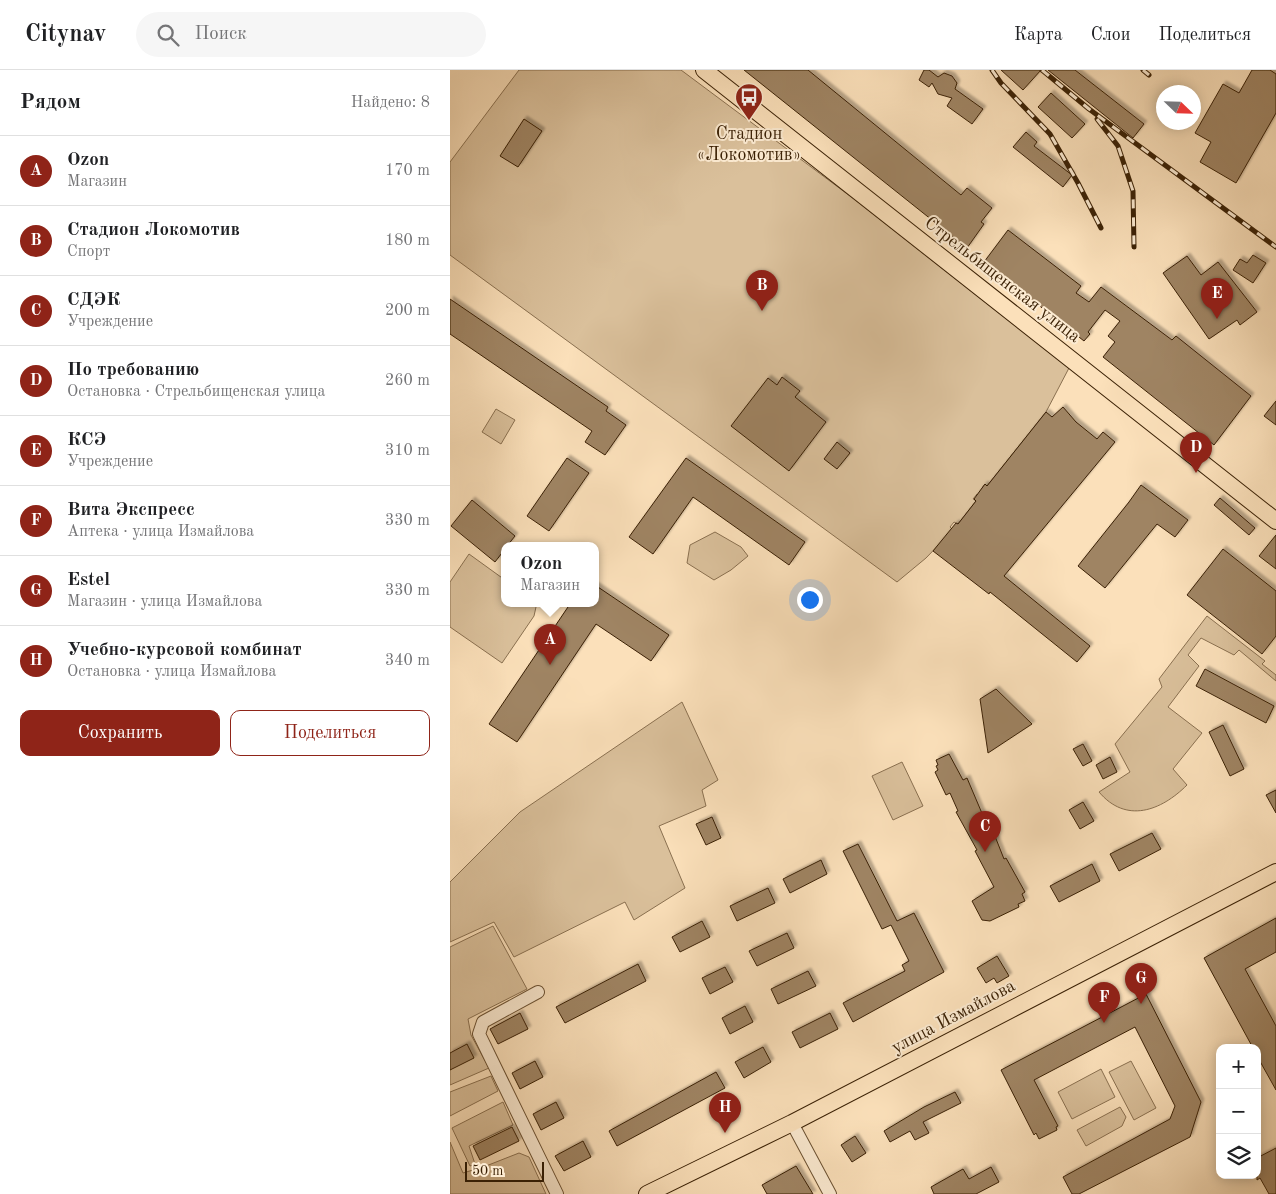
<!DOCTYPE html>
<html lang="ru">
<head>
<meta charset="utf-8">
<style>
	body { margin:0; font-family:"Old Standard TT",serif; background:#f6f6f6; color:#202124 }
	.controls { position:absolute; right:15px; bottom:15px; display:grid; overflow:hidden; border-radius:10px; box-shadow:0 2px 12px #0003 }
	.controls button { width:45px; height:45px; display:grid; place-items:center; padding:0; border:0; border-bottom:1px solid #e0e0e0; background:#fff; color:#202124; font:25px sans-serif }
	.compass { position:absolute; left:706px; top:15px; width:45px; height:45px; border-radius:50%; background:#fff; box-shadow:0 2px 12px #0003; rotate:113deg }
	.scale { position:absolute; left:15px; bottom:12px; width:79px; box-sizing:border-box; padding-left:5px; border:2px solid #3b2105; border-top:0; font-size:14px; line-height:18px; white-space:nowrap; color:#3b2105; -webkit-text-stroke:4px #fcebd2; paint-order:stroke }
	.you { position:absolute; left:359px; top:529px; width:18px; height:18px; margin:-12px; border:4px solid #fff; border-radius:50%; background:#1a73e8; box-shadow:0 0 0 8px #1a73e833 }
	.badge { display:grid; place-items:center; width:32px; height:32px; border-radius:50%; background:#8f2418; color:#fff; font-size:16px; font-weight:700 }
	.pin { position:absolute; translate:-50% -41px; filter:drop-shadow(0 1px 2px #0008) }
	.pin::after { content:''; position:absolute; top:26px; width:18px; height:15px; background:inherit; clip-path:polygon(0 0,100% 0,50% 100%) }
	.popup { position:absolute; left:51px; top:472px; width:98px; height:65px; box-sizing:border-box; display:grid; place-content:center; border-radius:10px; background:#fff; filter:drop-shadow(0 1px 4px #0005); font-size:16px; white-space:nowrap; color:#757577 }
	.popup b { font-size:19px; color:#202124 }
	.popup::after { content:''; position:absolute; left:50%; top:100%; margin-left:-10px; border:10px solid transparent; border-top-color:#fff }
	.list { margin:0; padding:0; list-style:none }
	h2 { display:flex; justify-content:space-between; align-items:center; height:65px; margin:0; padding:0 20px; font-size:21px }
	h2 small { font-size:16px; font-weight:400; color:#757577 }
	.list li { display:grid; grid-template-columns:32px 1fr auto; gap:15px; align-items:center; box-sizing:border-box; height:70px; padding:0 20px; border-top:1px solid #e0e0e0 }
	.list b { display:block; font-size:19px; white-space:nowrap }
	.list p { margin:0; font-size:16px; white-space:nowrap; color:#757577 }
	.list em { font-size:16px; font-style:normal; color:#757577 }
	.actions { display:flex; gap:10px; padding:15px 20px }
	.actions a { flex:1; padding:11px 0; border:1px solid #8f2418; border-radius:10px; text-align:center; font-size:18px; color:#8f2418 }
	.actions .main { background:#8f2418; color:#fff }
	.icon { flex:none; width:28px; height:28px; fill:none; stroke:currentColor; stroke-width:2; stroke-linecap:round; stroke-linejoin:round }
	.map { position:relative; flex:none; width:826px; height:1124px; overflow:hidden }
	header { display:flex; align-items:center; gap:30px; box-sizing:border-box; height:70px; padding:0 25px; background:#fff; border-bottom:1px solid #e0e0e0 }
	header strong { font-size:24px }
	nav { display:flex; gap:28px; margin-inline-start:auto; font-size:18px }
	.search { width:350px; height:45px; background:#f6f6f6; display:flex; align-items:center; gap:12px; box-sizing:border-box; padding:0 18px; border-radius:28px; color:#757577; font-size:19px }
	main { display:flex }
	aside { flex:1; background:#fff }
	.map>svg:first-child { display:block }
</style>
</head>
<body>
<header>
<strong>Citynav</strong>
<div class="search"><svg class="icon" aria-label="search" viewBox="0 0 24 24"><circle cx="10" cy="10" r="6"/><path d="M15 15l6 6"/></svg>Поиск</div>
<nav><a>Карта</a><a>Слои</a><a>Поделиться</a></nav>
</header>
<main>
<aside>
<h2>Рядом<small>Найдено: 8</small></h2>
<ul class="list">
<li><span class="badge">A</span><div><b>Ozon</b><p>Магазин</p></div><em>170 m</em></li>
<li><span class="badge">B</span><div><b>Стадион Локомотив</b><p>Спорт</p></div><em>180 m</em></li>
<li><span class="badge">C</span><div><b>СДЭК</b><p>Учреждение</p></div><em>200 m</em></li>
<li><span class="badge">D</span><div><b>По требованию</b><p>Остановка · Стрельбищенская улица</p></div><em>260 m</em></li>
<li><span class="badge">E</span><div><b>КСЭ</b><p>Учреждение</p></div><em>310 m</em></li>
<li><span class="badge">F</span><div><b>Вита Экспресс</b><p>Аптека · улица Измайлова</p></div><em>330 m</em></li>
<li><span class="badge">G</span><div><b>Estel</b><p>Магазин · улица Измайлова</p></div><em>330 m</em></li>
<li><span class="badge">H</span><div><b>Учебно-курсовой комбинат</b><p>Остановка · улица Измайлова</p></div><em>340 m</em></li>
</ul>
<div class="actions"><a class="main">Сохранить</a><a>Поделиться</a></div>
</aside>
<div class="map">
<svg width="826" height="1124" viewBox="0 0 826 1124">
	<defs>
		<filter id="shadow"><feDropShadow dx="3" dy="-3" stdDeviation="1" flood-color="#0004"/></filter>
	</defs>
	<rect width="100%" height="100%" fill="#fbe0ba"/>
	<filter id="stains"><feTurbulence type="fractalNoise" baseFrequency=".004" numOctaves="4"/><feColorMatrix values="0 0 0 0 .2 0 0 0 0 .09 0 0 0 0 .02 0 0 0 .5 -.17"/></filter>
	<radialGradient id="worn" r=".72"><stop offset=".6" stop-color="#630" stop-opacity="0"/><stop offset="1" stop-color="#630" stop-opacity=".3"/></radialGradient>
	<!-- green -->
	<g fill="#dac09b" stroke="#8a7050">
		<path d="M 69,0 L 231,0 L 404,129 L 619,298 L 596,342 L 537,416 L 534,415 L 531,420 L 533,421 L 529,426 L 527,424 L 523,429 L 526,431 L 508,454 L 504,452 L 500,457 L 503,460 L 476,488 L 447,512 L 0,185 L 0,92 Z"/>
		<path d="M 46,339 L 65,350 L 51,374 L 32,362 Z"/>
		<path d="M 265,462 L 291,477 L 298,486 L 281,500 L 264,510 L 237,493 L 240,475 Z"/>
		<path d="M 19,484 L 55,510 L 55,534 L 84,534 L 86,537 L 84,546 L 52,593 L 0,557 L 0,512 Z"/>
		<path d="M 757,546 L 815,591 L 812,594 L 826,605 L 826,611 L 789,580 L 784,585 L 751,568 L 738,585 L 749,596 L 718,637 L 752,663 L 723,699 L 737,715 C 711,741 676,754 649,722 L 680,702 L 665,674 L 712,617 L 709,609 Z"/>
		<path d="M 232,632 L 268,710 L 252,720 L 256,736 L 209,756 L 235,818 L 184,850 L 175,832 L 64,887 L 44,852 L 0,872 L 0,812 L 70,742 Z"/>
		<path d="M 452,692 L 473,736 L 443,750 L 422,706 Z"/>
		<path d="M 43,856 L 77,919 L 18,949 L 21,965 L 39,998 L 0,1015 L 0,877 Z"/>
		<path d="M 681,991 L 706,1038 L 684,1050 L 659,1002 Z"/>
		<path d="M 651,999 L 665,1027 L 622,1049 L 608,1022 Z"/>
		<path d="M 41,1006 L 48,1021 L 0,1046 L 0,1022 Z"/>
		<path d="M 53,1032 L 63,1055 L 19,1076 L 25,1094 L 20,1096 L 2,1058 Z"/>
		<path d="M 670,1037 L 676,1047 L 672,1056 L 636,1076 L 627,1060 Z"/>
		<path d="M 0,1072 L 13,1103 L 36,1096 L 69,1083 L 79,1087 L 96,1124 L 0,1124 Z"/>
	</g>
	<!-- building -->
	<g fill="#9f8463" stroke="#3b2105" filter="url(#shadow)">
		<path d="M 294,0 L 358,0 L 511,125 L 517,118 L 542,138 L 531,152 L 534,154 L 517,178 Z"/>
		<path d="M 474,0 L 479,0 L 488,7 L 494,3 L 502,6 L 507,13 L 505,19 L 533,39 L 522,54 L 497,36 L 502,28 L 488,24 L 482,13 L 479,17 L 469,10 Z"/>
		<path d="M 551,0 L 591,0 L 573,20 Z"/>
		<path d="M 598,0 L 625,0 L 694,54 L 683,68 Z"/>
		<path d="M 802,0 L 820,0 L 826,4 L 826,43 L 786,113 L 750,92 L 761,72 L 745,63 L 773,14 L 789,23 Z"/>
		<path d="M 601,23 L 635,54 L 622,68 L 588,37 Z"/>
		<path d="M 74,49 L 92,61 L 68,97 L 50,86 Z"/>
		<path d="M 576,62 L 587,72 L 584,76 L 622,105 L 613,117 L 563,77 Z"/>
		<path d="M 558,160 L 631,216 L 626,223 L 639,232 L 651,217 L 722,270 L 726,266 L 801,326 L 764,375 L 653,287 L 665,272 L 658,266 L 670,251 L 655,240 L 638,262 L 640,264 L 634,271 L 534,192 Z"/>
		<path d="M 803,185 L 816,193 L 803,213 L 783,200 L 790,189 L 797,193 Z"/>
		<path d="M 737,186 L 751,205 L 768,192 L 807,242 L 790,255 L 787,250 L 759,269 L 713,203 Z"/>
		<path d="M 0,229 L 158,337 L 156,341 L 176,355 L 155,385 L 135,372 L 142,361 L 0,264 Z"/>
		<path d="M 332,307 L 350,321 L 345,327 L 376,352 L 339,401 L 281,356 L 318,308 L 327,315 Z"/>
		<path d="M 826,331 L 826,355 L 814,346 Z"/>
		<path d="M 613,337 L 626,352 L 647,369 L 653,362 L 665,372 L 554,506 L 640,576 L 627,592 L 540,522 L 539,524 L 483,481 L 506,453 L 508,454 L 526,431 L 524,429 L 535,414 L 537,416 L 596,342 L 602,347 Z"/>
		<path d="M 387,372 L 400,383 L 387,399 L 374,389 Z"/>
		<path d="M 117,388 L 139,403 L 99,461 L 77,446 Z"/>
		<path d="M 236,388 L 355,472 L 339,495 L 243,427 L 203,484 L 179,467 Z"/>
		<path d="M 691,415 L 738,450 L 725,467 L 707,454 L 655,518 L 628,496 L 679,432 Z"/>
		<path d="M 770,428 L 805,458 L 799,465 L 764,435 Z"/>
		<path d="M 22,430 L 65,466 L 57,476 L 55,476 L 55,479 L 45,492 L 1,456 Z"/>
		<path d="M 826,465 L 826,499 L 809,486 Z"/>
		<path d="M 773,479 L 826,521 L 826,566 L 812,584 L 737,525 Z"/>
		<path d="M 145,515 L 219,565 L 201,591 L 146,554 L 67,672 L 39,654 L 120,534 L 145,534 Z"/>
		<path d="M 755,599 L 824,636 L 816,653 L 746,616 Z"/>
		<path d="M 546,619 L 582,654 L 538,683 L 530,629 Z"/>
		<path d="M 773,655 L 794,699 L 780,706 L 759,662 Z"/>
		<path d="M 633,674 L 642,691 L 633,696 L 623,679 Z"/>
		<path d="M 499,684 L 513,710 L 517,708 L 534,748 L 537,746 L 554,789 L 556,788 L 575,822 L 572,824 L 575,831 L 568,834 L 569,837 L 540,851 L 532,850 L 522,831 L 544,817 L 525,781 L 527,780 L 506,742 L 508,741 L 500,723 L 496,725 L 485,702 L 488,700 L 486,696 L 488,695 L 486,690 Z"/>
		<path d="M 660,687 L 667,702 L 653,709 L 646,695 Z"/>
		<path d="M 826,720 L 826,743 L 816,725 Z"/>
		<path d="M 633,732 L 644,751 L 630,759 L 619,740 Z"/>
		<path d="M 262,747 L 271,768 L 256,775 L 246,754 Z"/>
		<path d="M 702,763 L 711,779 L 669,801 L 660,784 Z"/>
		<path d="M 408,774 L 447,851 L 464,843 L 494,902 L 403,952 L 393,933 L 455,901 L 452,895 L 459,891 L 441,855 L 432,859 L 393,781 Z"/>
		<path d="M 371,790 L 377,804 L 340,823 L 333,809 Z"/>
		<path d="M 642,794 L 650,811 L 609,832 L 600,816 Z"/>
		<path d="M 318,818 L 325,833 L 287,851 L 280,836 Z"/>
		<path d="M 826,848 L 826,882 L 795,899 L 826,956 L 826,1020 L 807,986 L 807,978 L 803,978 L 754,888 Z"/>
		<path d="M 252,851 L 260,867 L 230,882 L 222,867 Z"/>
		<path d="M 337,863 L 344,878 L 307,896 L 299,881 Z"/>
		<path d="M 547,886 L 559,906 L 547,913 L 544,908 L 536,913 L 527,898 Z"/>
		<path d="M 188,894 L 196,911 L 115,953 L 106,937 Z"/>
		<path d="M 275,897 L 283,912 L 260,924 L 252,908 Z"/>
		<path d="M 358,901 L 366,916 L 328,934 L 321,919 Z"/>
		<path d="M 696,924 L 751,1032 L 740,1067 L 629,1124 L 622,1124 L 613,1107 L 720,1049 L 725,1036 L 685,957 L 584,1010 L 608,1056 L 606,1057 L 607,1060 L 589,1069 L 586,1063 L 584,1065 L 551,1000 Z"/>
		<path d="M 295,936 L 303,952 L 280,964 L 272,948 Z"/>
		<path d="M 70,943 L 78,959 L 48,974 L 40,959 Z"/>
		<path d="M 380,943 L 388,959 L 350,978 L 342,962 Z"/>
		<path d="M 17,974 L 24,988 L 0,1000 L 0,983 Z"/>
		<path d="M 313,977 L 321,992 L 294,1008 L 285,992 Z"/>
		<path d="M 85,991 L 93,1007 L 70,1019 L 62,1003 Z"/>
		<path d="M 266,1002 L 275,1018 L 167,1076 L 159,1061 Z"/>
		<path d="M 505,1022 L 511,1033 L 473,1052 L 479,1063 L 465,1070 L 460,1061 L 440,1072 L 434,1061 L 474,1037 Z"/>
		<path d="M 106,1032 L 114,1048 L 91,1060 L 83,1044 Z"/>
		<path d="M 62,1057 L 69,1071 L 30,1090 L 23,1076 Z"/>
		<path d="M 405,1066 L 416,1083 L 402,1092 L 391,1075 Z"/>
		<path d="M 133,1071 L 141,1087 L 114,1101 L 105,1086 Z"/>
		<path d="M 826,1078 L 826,1124 L 819,1124 L 810,1108 L 807,1110 L 807,1088 Z"/>
		<path d="M 346,1096 L 363,1124 L 317,1124 L 312,1115 Z"/>
		<path d="M 541,1097 L 549,1112 L 526,1124 L 484,1124 L 481,1117 L 513,1099 L 519,1109 Z"/>
	</g>
	<g fill="none" stroke-linecap="round" stroke-linejoin="round">
		<!-- minor casing -->
		<g stroke="#6b5132" stroke-width="14">
			<g id="minor">
				<path d="M 88,922 L 33,952 L 29,964 L 107,1124"/>
				<path d="M 342,1053 L 380,1124"/>
			</g>
		</g>
		<!-- major casing -->
		<g stroke="#3b2105" stroke-width="18">
			<g id="major">
				<path d="M 254,0 L 826,451"/>
				<path d="M 197,1124 L 342,1053 L 826,802"/>
			</g>
		</g>
		<!-- minor -->
		<use href="#minor" stroke="#fcebd2" stroke-width="12"/>
		<!-- major -->
		<use href="#major" stroke="#fbe0ba" stroke-width="16"/>
		<!-- rail casing -->
		<g stroke="#3b2105" stroke-width="5">
			<g id="rail">
				<path d="M 542,0 L 551,13 L 600,64 L 628,113 L 651,158"/>
				<path d="M 592,0 L 639,39 L 826,177"/>
				<path d="M 693,0 L 699,5"/>
				<path d="M 647,49 L 668,76 L 683,121 L 684,177"/>
			</g>
		</g>
		<!-- rail -->
		<use href="#rail" stroke="#fcebd2" stroke-width="3" stroke-dasharray="9" stroke-linecap="butt"/>
	</g>
	<!-- icons -->
	<defs>
		<g id="bus-pin" transform="scale(1.4375)"><path d="M0 17L-7.5 6A9.5 9.5 0 1 1 7.5 6Z" fill="#8f2418" stroke="#fcebd2"/><path d="M-5-6H5V4H4V6H2V4H-2V6H-4V4H-5ZM-3.5-4V0h7V-4ZM-3.5 1.2v1.5H-2V1.2ZM2 1.2v1.5H3.5V1.2Z" fill="#fff"/></g>
	</defs>
	<g fill-rule="evenodd">
		<use href="#bus-pin" x="299" y="27"/>
	</g>
	<g text-anchor="middle" stroke-width="4" stroke-linejoin="round" paint-order="stroke">
		<!-- poi labels -->
		<g font-size="18" fill="#3b2105" stroke="#fcebd2">
			<text x="299" y="69">Стадион<tspan x="299" dy="21">«Локомотив»</tspan></text>
		</g>
		<!-- street labels -->
		<g font-size="18" fill="#3b2105" stroke="#fcebd2">
			<text transform="translate(553 209) rotate(38)" y="6">Стрельбищенская улица</text>
			<text transform="translate(503 946) rotate(-28)" y="6">улица Измайлова</text>
		</g>
	</g>
	<rect width="100%" height="100%" filter="url(#stains)"/>
	<rect width="100%" height="100%" fill="url(#worn)"/>
</svg>
<div class="controls">
<button>+</button>
<button>−</button>
<button><svg class="icon" aria-label="layers" viewBox="0 0 24 24"><path d="M12 4l9 5-9 5-9-5zM3 14l9 5 9-5"/></svg></button>
</div>
<svg class="compass" viewBox="-18 -18 36 36"><path d="M0-13l5 13h-10z" fill="#e53935"/><path d="M0 13l5-13h-10z" fill="#757577"/></svg>
<div class="scale">50 m</div>
<div class="you"></div>
<div class="pin badge" style="left:100px;top:595px">A</div>
<div class="popup"><b>Ozon</b>Магазин</div>
<div class="pin badge" style="left:312px;top:241px">B</div>
<div class="pin badge" style="left:535px;top:782px">C</div>
<div class="pin badge" style="left:746px;top:403px">D</div>
<div class="pin badge" style="left:767px;top:249px">E</div>
<div class="pin badge" style="left:654px;top:953px">F</div>
<div class="pin badge" style="left:691px;top:934px">G</div>
<div class="pin badge" style="left:275px;top:1063px">H</div>
</div>
</main>
</body>
</html>
